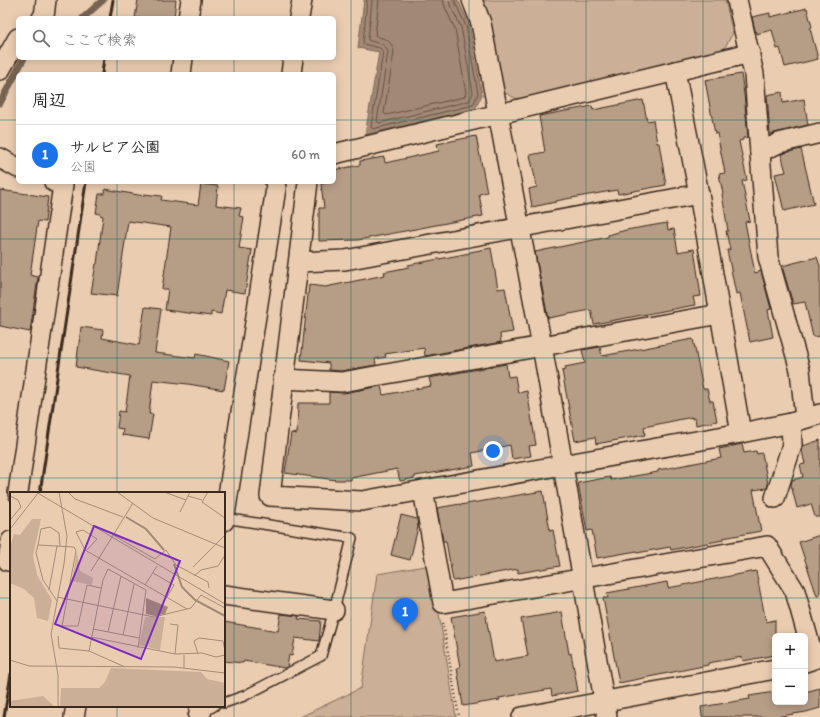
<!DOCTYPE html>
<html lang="ja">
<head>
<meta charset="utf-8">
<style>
	body { margin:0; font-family:Itim,"Klee One",sans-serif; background:#f6f6f6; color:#222 }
	.controls { position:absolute; right:12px; bottom:12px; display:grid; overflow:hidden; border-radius:6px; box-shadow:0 2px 10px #0003 }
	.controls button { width:36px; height:36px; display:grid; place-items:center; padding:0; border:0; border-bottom:1px solid #e0e0e0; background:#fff; color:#222; font:20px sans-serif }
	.you { position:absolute; left:493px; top:451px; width:14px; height:14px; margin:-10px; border:3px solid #fff; border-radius:50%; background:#1a73e8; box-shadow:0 0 0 6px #1a73e833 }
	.badge { display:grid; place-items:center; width:26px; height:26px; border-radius:50%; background:#1a73e8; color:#fff; font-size:13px; font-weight:700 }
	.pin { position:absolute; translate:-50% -33px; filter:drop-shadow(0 1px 2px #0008) }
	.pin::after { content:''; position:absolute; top:21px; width:14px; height:12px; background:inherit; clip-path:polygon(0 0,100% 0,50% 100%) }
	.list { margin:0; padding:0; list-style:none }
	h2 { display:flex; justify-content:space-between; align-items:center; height:52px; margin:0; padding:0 16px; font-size:17px }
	h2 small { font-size:13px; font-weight:400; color:#767676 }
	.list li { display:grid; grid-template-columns:26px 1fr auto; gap:12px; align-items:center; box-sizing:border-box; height:60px; padding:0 16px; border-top:1px solid #e0e0e0 }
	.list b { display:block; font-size:15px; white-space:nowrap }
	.list p { margin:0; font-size:13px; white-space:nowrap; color:#767676 }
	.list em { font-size:13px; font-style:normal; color:#767676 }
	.icon { flex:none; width:22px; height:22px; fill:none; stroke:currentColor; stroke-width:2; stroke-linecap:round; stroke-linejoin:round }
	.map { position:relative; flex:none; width:820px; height:717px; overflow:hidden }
	.search { position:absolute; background:#fff; box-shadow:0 2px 10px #0003; left:16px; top:16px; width:320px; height:44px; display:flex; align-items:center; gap:10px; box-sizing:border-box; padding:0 14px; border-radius:6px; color:#767676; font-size:15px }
	.panel { position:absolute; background:#fff; box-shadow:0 2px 10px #0003; left:16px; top:72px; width:320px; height:112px; border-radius:6px }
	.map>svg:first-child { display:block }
</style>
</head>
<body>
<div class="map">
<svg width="820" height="717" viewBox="0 0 820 717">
	<rect width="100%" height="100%" fill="#eacdb1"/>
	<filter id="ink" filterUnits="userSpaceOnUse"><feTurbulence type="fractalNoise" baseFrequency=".025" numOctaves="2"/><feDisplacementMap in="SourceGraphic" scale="8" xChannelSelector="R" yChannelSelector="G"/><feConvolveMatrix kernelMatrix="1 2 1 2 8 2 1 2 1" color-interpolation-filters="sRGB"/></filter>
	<g filter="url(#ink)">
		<!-- green -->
		<g fill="#cbaf97" stroke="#836c5a">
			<path d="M 482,0 L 725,0 L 733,33 L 724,49 L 519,100 L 501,91 L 489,16 Z"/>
			<path d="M 431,565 L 456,717 L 300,717 L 361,688 L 377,574 Z"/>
		</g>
		<!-- water -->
		<path fill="#a18974" stroke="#786352" d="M 364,0 L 458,0 L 469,24 L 482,95 L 475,109 L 365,135 L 379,52 L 358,48 Z"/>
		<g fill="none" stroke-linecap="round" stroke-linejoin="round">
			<!-- shore -->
			<g stroke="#645040" stroke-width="1">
				<path d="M 367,0 L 363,44 L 380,48 L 383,52 L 371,127 L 373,129 L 473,105 L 478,94 L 466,26 L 454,0"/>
				<path d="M 372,0 L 368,40 C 376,44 385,41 388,52 L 377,121 L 379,123 L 469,101 L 473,93 L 461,27 L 450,5 L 449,0"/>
				<path d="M 379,0 L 375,35 C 384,40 391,38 394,52 L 384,113 L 386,115 L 464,97 L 466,93 L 455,29 L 445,7 L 443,0"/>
			</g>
			<!-- stream -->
			<g stroke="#786352" stroke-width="7">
				<path d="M 83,18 L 103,0"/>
				<path d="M 0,103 L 24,58"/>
			</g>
		</g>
		<!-- building -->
		<g fill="#b69d86" stroke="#3b2a1e">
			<path d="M 138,0 L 176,0 L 174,18 L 135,18 Z"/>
			<path d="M 807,8 L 812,27 L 810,28 L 818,59 L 785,67 L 780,48 L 777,49 L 772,30 L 756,34 L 752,17 L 770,13 L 770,17 Z"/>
			<path d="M 741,74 L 744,94 L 748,137 L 743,138 L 743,140 L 739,141 L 747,180 L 742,181 L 750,221 L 745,222 L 755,273 L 761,271 L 771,309 L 768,310 L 773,337 L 750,342 L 740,293 L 736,294 L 727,250 L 730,250 L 726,231 L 728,231 L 722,194 L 723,194 L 719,174 L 725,173 L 717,133 L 715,134 L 705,80 Z"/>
			<path d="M 782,92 L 783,103 L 804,99 L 808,125 L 770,134 L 767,95 Z"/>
			<path d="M 643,100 L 647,121 L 653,120 L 657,143 L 659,143 L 666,185 L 618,194 L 617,190 L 566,199 L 556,201 L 556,202 L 532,207 L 529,189 L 537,187 L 530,155 L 545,152 L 539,116 L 592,106 L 593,110 Z"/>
			<path d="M 476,136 L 487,192 L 479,194 L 483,216 L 358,240 L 319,241 L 319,208 L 324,208 L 321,184 L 334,182 L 334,170 L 360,165 L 360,161 L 384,157 L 385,163 L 439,151 L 437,144 Z"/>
			<path d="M 801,149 L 814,204 L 784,211 L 775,174 L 786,172 L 781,154 Z"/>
			<path d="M 201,184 L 218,186 L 216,205 L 241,208 L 239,216 L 244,217 L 239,248 L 252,250 L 245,293 L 225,290 L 221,314 L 211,312 L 211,316 L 165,310 L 168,289 L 162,289 L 171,227 L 128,221 L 117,296 L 91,293 L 96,264 L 97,264 L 103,216 L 100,215 L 100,214 L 96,213 L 99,194 L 104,194 L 105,189 L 144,196 L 144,194 L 162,196 L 161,200 L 198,205 Z"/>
			<path d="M 0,190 L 48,197 L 45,222 L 38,221 L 30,275 L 38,277 L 30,332 L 0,326 Z"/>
			<path d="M 667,223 L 668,230 L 674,229 L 678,252 L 694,249 L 701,296 L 693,297 L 695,305 L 594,324 L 591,310 L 548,318 L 535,252 L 608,237 L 608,235 L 626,230 Z"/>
			<path d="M 491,248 L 498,289 L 505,288 L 513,332 L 500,334 L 501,342 L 425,356 L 424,348 L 385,354 L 386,357 L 375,359 L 376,365 L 341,371 L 329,370 L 329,363 L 301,360 L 309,285 L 325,287 L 385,275 L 384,272 L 409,267 L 408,265 L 470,253 L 470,252 Z"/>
			<path d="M 817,257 L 820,266 L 820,336 L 813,337 L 805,302 L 793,304 L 782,266 Z"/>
			<path d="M 145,307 L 161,309 L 155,353 L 195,358 L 196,354 L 229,361 L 224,390 L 188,384 L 153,380 L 149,414 L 153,414 L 149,439 L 122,435 L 123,429 L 117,428 L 119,411 L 125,412 L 130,376 L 76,367 L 81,327 L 103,330 L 102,338 L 139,345 Z"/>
			<path d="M 693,339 L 703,389 L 707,389 L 710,401 L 713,401 L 717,421 L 696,425 L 695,418 L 692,419 L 692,417 L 644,427 L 645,435 L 596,444 L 595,437 L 575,441 L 562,371 L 566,370 L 565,367 L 585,363 L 582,350 L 600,347 L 602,356 Z"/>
			<path d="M 506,364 L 508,377 L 515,376 L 518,393 L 527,391 L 536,445 L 529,446 L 531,456 L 512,459 L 510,445 L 472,453 L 474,466 L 415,476 L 415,478 L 400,481 L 397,469 L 351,478 L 351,480 L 336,480 L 285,473 L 291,433 L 297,434 L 298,403 L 329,403 L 329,392 L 344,393 L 381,386 L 383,395 L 431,386 L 429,378 Z"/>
			<path d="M 820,440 L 820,517 L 815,517 L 811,504 L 797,508 L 791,485 L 792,480 L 803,477 L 800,465 L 805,464 L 802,451 L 803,446 Z"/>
			<path d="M 742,444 L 744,453 L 756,451 L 757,454 L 762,453 L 768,484 L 767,488 L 753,490 L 761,531 L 723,538 L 723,540 L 671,550 L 670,547 L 637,553 L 637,551 L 597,558 L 592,530 L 587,531 L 578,483 L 610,477 L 611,480 L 658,472 L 658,470 L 721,458 L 719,449 Z"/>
			<path d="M 543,491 L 550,531 L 553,530 L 560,566 L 518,573 L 518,569 L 453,581 L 446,541 L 443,541 L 437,508 L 460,504 L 460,505 Z"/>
			<path d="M 401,515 L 417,519 L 418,527 L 410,560 L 391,555 Z"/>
			<path d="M 820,535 L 820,595 L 817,596 L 799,542 Z"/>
			<path d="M 756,571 L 766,622 L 775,620 L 775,655 L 743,661 L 742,657 L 708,663 L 708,665 L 619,683 L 603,598 L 608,598 L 607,593 L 667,582 L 668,588 Z"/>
			<path d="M 485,611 L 494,662 L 528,656 L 521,619 L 562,612 L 569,654 L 571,653 L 578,691 L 552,696 L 551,689 L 499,698 L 500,700 L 463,706 L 457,668 L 460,667 L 451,617 Z"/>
			<path d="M 281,614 L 299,616 L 298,619 L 321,621 L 319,641 L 295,638 L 292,656 L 289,655 L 287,667 L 285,668 L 244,661 L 243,663 L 224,661 L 224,622 L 278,631 Z"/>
			<path d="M 820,688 L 820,708 L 806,712 L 775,717 L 702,717 L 701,707 L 750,699 L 749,696 L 775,692 L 775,702 L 805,702 L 805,692 Z"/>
		</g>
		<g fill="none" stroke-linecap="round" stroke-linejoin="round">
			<!-- service casing -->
			<g stroke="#3b2a1e" stroke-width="12">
				<g id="service">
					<path d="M 224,703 L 244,696 L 321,656 L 334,610 L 352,538 L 224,518"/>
					<path d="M 201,714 L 214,706"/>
				</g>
			</g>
			<!-- minor casing -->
			<g stroke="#3b2a1e" stroke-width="22">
				<g id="minor">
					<path d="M 472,0 L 481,23 L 542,346 L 607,717"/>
					<path d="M 737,0 L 754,74 L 768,257 L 800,370 L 805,418"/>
					<path d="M 42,18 L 44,17 L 46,0"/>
					<path d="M 188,18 L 191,0"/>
					<path d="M 299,18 L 302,0"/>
					<path d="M 0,70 L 18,38"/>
					<path d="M 675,71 L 699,194 L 741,433"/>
					<path d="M 181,74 L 183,58"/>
					<path d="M 291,74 L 293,58"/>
					<path d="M 760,152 L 779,143 L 820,133"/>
					<path d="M 334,154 L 750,53"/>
					<path d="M 0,158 L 18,168"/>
					<path d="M 308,182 L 270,496 L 362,501 L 741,433 L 791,423 L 820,414"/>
					<path d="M 299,262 L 345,260 L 699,194"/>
					<path d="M 283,379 L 342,382 L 720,314"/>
					<path d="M 423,490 L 443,603 L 767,546 L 795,591 L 814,659 L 805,662"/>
					<path d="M 18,493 L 63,185 L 54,182"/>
					<path d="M 775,498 L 792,445 L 791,423"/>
					<path d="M 224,521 L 276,188 L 275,182"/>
					<path d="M 8,561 L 11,541"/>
					<path d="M 224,595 L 334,610"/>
					<path d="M 198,706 L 201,714 L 198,717"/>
					<path d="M 74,717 L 76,706"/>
					<path d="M 522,717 L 775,669"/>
				</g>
			</g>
			<!-- path -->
			<path stroke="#3b2a1e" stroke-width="2.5" stroke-dasharray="1 3" stroke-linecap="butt" d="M 443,623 L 459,717"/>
			<!-- service -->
			<use href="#service" stroke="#eacdb1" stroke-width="9"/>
			<!-- minor -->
			<use href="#minor" stroke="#eacdb1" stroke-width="19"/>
			<!-- rail -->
			<g stroke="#3b2a1e" stroke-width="3">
				<path d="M 110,18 L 113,0"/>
				<path d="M 102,74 L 104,58"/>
				<path d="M 40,493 L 86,182"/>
				<path d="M 4,717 L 11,674"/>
			</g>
		</g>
	</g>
	<!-- grid -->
	<path fill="none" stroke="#0f766e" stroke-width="1" stroke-opacity="0.55" d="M 117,0 L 117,18M 234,0 L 234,18M 351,0 L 351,717M 469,0 L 469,717M 586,0 L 586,717M 703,0 L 703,717M 117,58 L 117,74M 234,58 L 234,74M 0,120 L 18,120M 334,120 L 820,120M 117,182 L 117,493M 234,182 L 234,717M 0,239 L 820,239M 0,358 L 820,358M 0,478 L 820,478M 0,598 L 11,598M 224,598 L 820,598M 117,706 L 117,717"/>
	<!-- overview -->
	<g transform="translate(10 492)">
		<rect width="215" height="215" fill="#eacdb1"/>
		<path d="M 22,27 L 31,27 L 23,64 L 27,83 L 42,108 L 38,129 L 27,126 L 24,106 L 14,97 L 0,91 L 0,55 L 4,42 L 10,43 ZM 67,59 L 70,79 L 83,86 L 82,93 L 62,89 ZM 135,125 L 155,125 L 150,158 L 129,153 ZM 101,176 L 191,180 L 197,187 L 215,191 L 215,215 L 50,215 L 51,196 L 89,196 L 95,190 ZM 33,204 L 45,215 L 0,215 L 0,209 Z" fill="#cbaf97"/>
		<path d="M 136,106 L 158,115 L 155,122 L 145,124 L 136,122 Z" fill="#a18974"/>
		<path fill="none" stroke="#a18974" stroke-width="2" d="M 116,25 L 136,37 L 154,58M 164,72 L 172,95 L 185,108 L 215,124"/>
		<path fill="none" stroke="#a48c76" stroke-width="1" d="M 26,0 L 215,112M 58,0 L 65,7 L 113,25M 107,0 L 143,26 L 215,56M 154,0 L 176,8M 198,0 L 192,10 L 215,26M 0,4 L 8,8 L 11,15 L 0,28M 178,4 L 192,8M 170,20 L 180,0M 0,37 L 29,0M 103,43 L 145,67 L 156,58 L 166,73 L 198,90 L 199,96M 28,53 L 31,37 L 40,35 L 49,41 L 50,54M 77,58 L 87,47 L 73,38 L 66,40 L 75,58 L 177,117M 183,75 L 215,43M 81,79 L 123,11M 143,81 L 164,93 L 157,105M 184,84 L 191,78 L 208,74 L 215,63M 135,93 L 147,74M 39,98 L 47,54M 47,105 L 144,125 L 181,116 L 191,103 L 215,116M 47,109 L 33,88 L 26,61 L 28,53 L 64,55 L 66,59 L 52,134 L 68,134 L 77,93 L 91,96M 160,132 L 168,133 L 165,162M 83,137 L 129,146M 98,140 L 111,84M 113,143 L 124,92M 48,144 L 49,156 L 79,159M 81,145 L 165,162 L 192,161 L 206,165 L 215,163M 188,162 L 184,149 L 189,146 L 213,149 L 215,159M 174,163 L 174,176M 0,168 L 19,174 L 164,175 L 215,181M 115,175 L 79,159 L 93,88 L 98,77 L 136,98 L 128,156M 48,215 L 48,183 L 41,142 L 54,72 L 57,44 L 49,0"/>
		<path fill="#7b2cbf" fill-opacity="0.15" stroke="#7b2cbf" stroke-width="2" d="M 84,34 L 170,69 L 131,167 L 45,132 Z"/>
		<rect width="215" height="215" fill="none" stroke="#3b2a1e" stroke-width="2"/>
	</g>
</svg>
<div class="controls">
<button>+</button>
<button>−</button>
</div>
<div class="you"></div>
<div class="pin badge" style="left:405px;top:631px">1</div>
<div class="search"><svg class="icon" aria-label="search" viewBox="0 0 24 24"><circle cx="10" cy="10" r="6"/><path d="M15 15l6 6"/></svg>ここで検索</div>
<section class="panel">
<h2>周辺<small></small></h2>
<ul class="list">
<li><span class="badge">1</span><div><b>サルビア公園</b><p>公園</p></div><em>60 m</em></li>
</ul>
</section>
</div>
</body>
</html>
